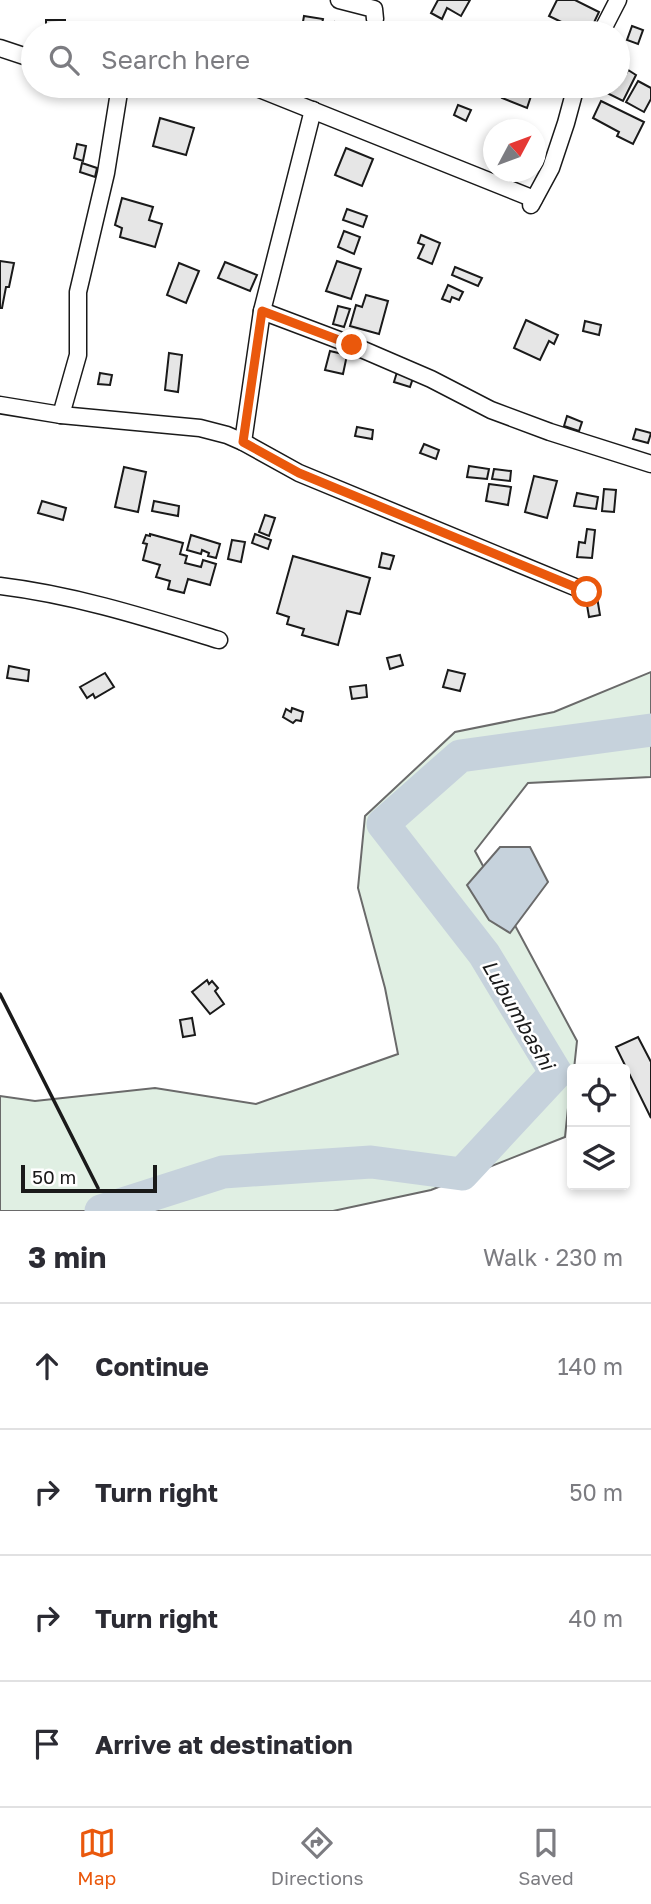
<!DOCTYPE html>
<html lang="en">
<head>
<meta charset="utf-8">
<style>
	body { margin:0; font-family:"Golos Text",sans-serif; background:#f7f7f7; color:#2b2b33 }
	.controls { position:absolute; right:21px; bottom:21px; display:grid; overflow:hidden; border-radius:7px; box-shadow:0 4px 10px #0003 }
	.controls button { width:63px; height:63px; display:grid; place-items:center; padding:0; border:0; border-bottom:2px solid #e1e1e2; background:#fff; color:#2b2b33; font:35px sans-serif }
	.compass { position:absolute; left:483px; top:119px; width:63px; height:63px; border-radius:50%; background:#fff; box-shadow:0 4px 10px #0003; rotate:49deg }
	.scale { position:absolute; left:21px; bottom:18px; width:136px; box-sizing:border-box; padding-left:7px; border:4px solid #1a1a1a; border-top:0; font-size:19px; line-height:24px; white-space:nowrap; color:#1a1a1a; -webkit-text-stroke:5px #fff; paint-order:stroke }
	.stop { position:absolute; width:21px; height:21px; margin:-16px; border:5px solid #ea580c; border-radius:50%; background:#fff }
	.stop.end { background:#ea580c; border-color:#fff; box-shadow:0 2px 7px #0008 }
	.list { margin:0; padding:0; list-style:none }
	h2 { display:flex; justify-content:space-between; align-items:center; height:91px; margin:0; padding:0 28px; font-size:30px }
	h2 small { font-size:23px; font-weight:400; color:#7c7c81 }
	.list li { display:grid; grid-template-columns:46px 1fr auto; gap:21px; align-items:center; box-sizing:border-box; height:126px; padding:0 28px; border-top:2px solid #e1e1e2 }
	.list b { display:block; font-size:26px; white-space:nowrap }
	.list em { font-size:23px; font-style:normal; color:#7c7c81 }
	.icon { flex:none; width:38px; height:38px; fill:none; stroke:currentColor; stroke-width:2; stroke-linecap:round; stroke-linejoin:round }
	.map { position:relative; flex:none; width:651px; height:1211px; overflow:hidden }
	.search { position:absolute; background:#fff; box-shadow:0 4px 10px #0003; left:21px; right:21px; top:21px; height:77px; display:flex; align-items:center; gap:18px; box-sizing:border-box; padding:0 24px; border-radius:38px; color:#7c7c81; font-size:26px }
	.sheet { height:595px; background:#fff }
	nav { display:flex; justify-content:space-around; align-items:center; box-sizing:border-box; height:98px; border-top:2px solid #e1e1e2; background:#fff; font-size:19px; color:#7c7c81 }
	nav a { display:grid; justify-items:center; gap:4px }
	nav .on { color:#ea580c }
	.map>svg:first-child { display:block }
</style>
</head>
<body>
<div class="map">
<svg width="651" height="1211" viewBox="0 0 651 1211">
	<rect width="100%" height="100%" fill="#fff"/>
	<!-- green -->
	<path fill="#e0efe3" stroke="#6a6a6a" stroke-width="2" d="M 651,672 L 651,777 L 528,783 L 475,851 L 577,1041 L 574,1069 L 572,1069 L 565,1137 L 431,1190 L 333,1211 L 0,1211 L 0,1096 L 35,1101 L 155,1088 L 256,1104 L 398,1054 L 385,988 L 358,888 L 365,816 L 455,732 L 554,712 Z"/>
	<!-- water -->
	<path fill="#c6d2dc" stroke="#6a6a6a" stroke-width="2" d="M 500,847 L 530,847 L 548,882 L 510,933 L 489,920 L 467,885 Z"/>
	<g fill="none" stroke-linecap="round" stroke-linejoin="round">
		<!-- river -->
		<path stroke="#c6d2dc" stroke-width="33" d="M 101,1211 L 223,1172 L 371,1162 L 462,1174 L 556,1073 L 484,954 L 383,824 L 460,756 L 651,730"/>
	</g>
	<!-- building -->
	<g fill="#e6e6e6" stroke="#1a1a1a" stroke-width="2">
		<path d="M 438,0 L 470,0 L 461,16 L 447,8 L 442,19 L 431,13 Z"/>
		<path d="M 557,0 L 575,0 L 599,12 L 589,33 L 584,33 L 549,16 Z"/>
		<path d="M 304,16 L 323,19 L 320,33 L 301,33 Z"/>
		<rect x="46" y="20" width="19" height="13"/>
		<path d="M 335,22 L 359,28 L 357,33 L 333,33 Z"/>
		<path d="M 632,26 L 643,30 L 638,44 L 627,40 Z"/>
		<path d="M 618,70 L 626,74 L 628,70 L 636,75 L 623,101 L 603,91 L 605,86 L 618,86 Z"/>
		<path d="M 638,81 L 651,88 L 651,99 L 644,112 L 626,102 Z"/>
		<path d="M 506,86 L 531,96 L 527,108 L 502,98 Z"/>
		<path d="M 601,101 L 644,122 L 633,144 L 617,136 L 619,132 L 593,118 Z"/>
		<path d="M 458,105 L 471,110 L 466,121 L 454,115 Z"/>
		<path d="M 160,118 L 194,128 L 186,155 L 153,146 Z"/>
		<path d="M 77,144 L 86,146 L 83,161 L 74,158 Z"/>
		<path d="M 346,148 L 373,159 L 362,186 L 335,175 Z"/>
		<path d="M 82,163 L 97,168 L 95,177 L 80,172 Z"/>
		<path d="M 122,198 L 153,207 L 149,220 L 162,224 L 155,247 L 120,237 L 122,228 L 115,225 Z"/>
		<path d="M 347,209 L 367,216 L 363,227 L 343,220 Z"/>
		<path d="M 344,231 L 360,237 L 354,254 L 338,247 Z"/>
		<path d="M 421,235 L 440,243 L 432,264 L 418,258 L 424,245 L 418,243 Z"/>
		<path d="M 0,261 L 14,263 L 9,287 L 6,287 L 2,308 L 0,308 Z"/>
		<path d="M 337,261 L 361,269 L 351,299 L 326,291 Z"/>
		<path d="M 225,262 L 257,275 L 250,291 L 218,278 Z"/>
		<path d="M 179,263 L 199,271 L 186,303 L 167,295 Z"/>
		<path d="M 455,267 L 482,278 L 478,286 L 452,275 Z"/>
		<path d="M 448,285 L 463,292 L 459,300 L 452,297 L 450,302 L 442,299 Z"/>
		<path d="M 366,295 L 388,301 L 379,334 L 350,326 L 356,305 L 362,307 Z"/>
		<path d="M 338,306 L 350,309 L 344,327 L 333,324 Z"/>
		<path d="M 526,320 L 558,335 L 554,344 L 549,341 L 540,360 L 514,348 Z"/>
		<path d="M 585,321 L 601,325 L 599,335 L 583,331 Z"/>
		<path d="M 330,351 L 347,355 L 343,374 L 325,370 Z"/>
		<path d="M 169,353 L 182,355 L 178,392 L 165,390 Z"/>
		<path d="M 397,372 L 413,378 L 410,387 L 394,382 Z"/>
		<path d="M 100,373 L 112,375 L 110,385 L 98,384 Z"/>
		<path d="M 567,416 L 582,422 L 579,431 L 564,426 Z"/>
		<path d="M 357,427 L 373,430 L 372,439 L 355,436 Z"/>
		<path d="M 636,429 L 651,433 L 648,443 L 633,439 Z"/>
		<path d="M 424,444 L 439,450 L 436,459 L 420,453 Z"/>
		<path d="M 469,466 L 489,469 L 487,479 L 467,477 Z"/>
		<path d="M 124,467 L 146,472 L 138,512 L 115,507 Z"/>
		<path d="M 494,469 L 511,471 L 510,481 L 492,479 Z"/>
		<path d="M 534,476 L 557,481 L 547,518 L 525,512 Z"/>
		<path d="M 489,484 L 511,487 L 508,505 L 486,501 Z"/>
		<path d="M 604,489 L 616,490 L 614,512 L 602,511 Z"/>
		<path d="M 577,493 L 598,497 L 596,509 L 574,506 Z"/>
		<path d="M 42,501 L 66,508 L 63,520 L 38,513 Z"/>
		<path d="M 154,501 L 179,506 L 178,516 L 152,511 Z"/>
		<path d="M 265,515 L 275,518 L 269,536 L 259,532 Z"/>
		<path d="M 587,529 L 595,530 L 592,558 L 577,557 L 579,542 L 585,543 Z"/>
		<path d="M 150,534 L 183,543 L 180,554 L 187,556 L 185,563 L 201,567 L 203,560 L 216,564 L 210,585 L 188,579 L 184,593 L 168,589 L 170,581 L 156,577 L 160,565 L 143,560 L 147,544 L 143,543 L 146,535 L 150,536 Z"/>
		<path d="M 255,534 L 271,540 L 268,549 L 252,543 Z"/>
		<path d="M 191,535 L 220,544 L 216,558 L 208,556 L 209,553 L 202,550 L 201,554 L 187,550 Z"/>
		<path d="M 232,540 L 245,542 L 241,562 L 228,559 Z"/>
		<path d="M 382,553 L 394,556 L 390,569 L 379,567 Z"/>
		<path d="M 293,556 L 370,578 L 360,614 L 347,611 L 338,645 L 302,635 L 304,629 L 287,624 L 289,617 L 277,613 Z"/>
		<path d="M 597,597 L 600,615 L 589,617 L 586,599 Z"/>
		<path d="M 400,655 L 403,665 L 390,669 L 387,658 Z"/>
		<path d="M 9,666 L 29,670 L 28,681 L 7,678 Z"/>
		<path d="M 448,670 L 465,674 L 460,691 L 443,687 Z"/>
		<path d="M 105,673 L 114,687 L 95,698 L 93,694 L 87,698 L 80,687 Z"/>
		<path d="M 366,685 L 367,697 L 352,699 L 350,687 Z"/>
		<path d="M 292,708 L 303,712 L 301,721 L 296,720 L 293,723 L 283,717 L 286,709 L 291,712 Z"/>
		<path d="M 207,980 L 209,984 L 212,981 L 218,988 L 215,991 L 224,1004 L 210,1014 L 192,992 Z"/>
		<path d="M 192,1018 L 195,1035 L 183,1037 L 180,1020 Z"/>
		<path d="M 638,1037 L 651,1062 L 651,1118 L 616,1047 Z"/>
	</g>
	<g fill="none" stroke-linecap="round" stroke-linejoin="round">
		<!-- minor casing -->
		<g stroke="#1a1a1a" stroke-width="19">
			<g id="minor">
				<path d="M 339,0 L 374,9 L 375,19"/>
				<path d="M 601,33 L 618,0"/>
				<path d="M 0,48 L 33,59"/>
				<path d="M 252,86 L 534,199"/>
				<path d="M 531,205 L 551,168 L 566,123 L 576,86"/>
				<path d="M 262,311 L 352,345 L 431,379 L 491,410 L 550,432 L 651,464"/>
				<path d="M 0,405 L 61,415 L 200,428 L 227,435 L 243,442 L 299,473 L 587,592"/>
				<path d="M 61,415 L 78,355 L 78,292 L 106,173 L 120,86"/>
				<path d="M 243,442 L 262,311 L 313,110"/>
				<path d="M 0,586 C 75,595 147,618 219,640"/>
			</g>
		</g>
		<!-- minor -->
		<use href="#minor" stroke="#fff" stroke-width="16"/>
		<!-- wall -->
		<path stroke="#1a1a1a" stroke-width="3.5" d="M 0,994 L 98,1188"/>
	</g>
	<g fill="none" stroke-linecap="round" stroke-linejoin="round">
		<!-- route -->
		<path stroke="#ea580c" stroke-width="9" d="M 352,345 L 262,311 L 243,442 L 299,473 L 587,592"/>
	</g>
	<g text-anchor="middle" stroke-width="5" stroke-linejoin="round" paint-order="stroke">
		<!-- water labels -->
		<g font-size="21" font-style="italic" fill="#1a1a1a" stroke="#fff">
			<text transform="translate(518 1015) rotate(60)" y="7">Lubumbashi</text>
		</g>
	</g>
</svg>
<div class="controls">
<button><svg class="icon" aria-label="locate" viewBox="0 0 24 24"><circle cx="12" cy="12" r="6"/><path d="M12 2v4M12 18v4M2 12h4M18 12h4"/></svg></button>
<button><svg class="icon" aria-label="layers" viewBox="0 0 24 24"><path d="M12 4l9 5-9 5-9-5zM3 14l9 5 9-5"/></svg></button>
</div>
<svg class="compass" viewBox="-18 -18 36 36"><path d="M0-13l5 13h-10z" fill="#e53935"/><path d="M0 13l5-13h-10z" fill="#7c7c81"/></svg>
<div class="scale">50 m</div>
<div class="stop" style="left:587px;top:592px"></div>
<div class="stop end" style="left:352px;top:345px"></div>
<div class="search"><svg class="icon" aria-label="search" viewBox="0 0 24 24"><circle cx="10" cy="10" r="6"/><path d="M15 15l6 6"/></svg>Search here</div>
</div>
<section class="sheet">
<h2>3 min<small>Walk · 230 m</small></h2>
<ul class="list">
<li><svg class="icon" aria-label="ahead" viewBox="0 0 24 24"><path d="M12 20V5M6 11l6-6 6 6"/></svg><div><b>Continue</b></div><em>140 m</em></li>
<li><svg class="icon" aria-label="right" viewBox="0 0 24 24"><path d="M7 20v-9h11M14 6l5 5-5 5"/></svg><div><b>Turn right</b></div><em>50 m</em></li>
<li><svg class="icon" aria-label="right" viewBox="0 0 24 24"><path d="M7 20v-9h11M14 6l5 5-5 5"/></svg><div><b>Turn right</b></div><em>40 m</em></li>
<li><svg class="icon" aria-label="arrive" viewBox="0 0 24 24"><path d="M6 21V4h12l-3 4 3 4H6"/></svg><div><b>Arrive at destination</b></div></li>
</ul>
</section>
<nav>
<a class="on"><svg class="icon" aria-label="map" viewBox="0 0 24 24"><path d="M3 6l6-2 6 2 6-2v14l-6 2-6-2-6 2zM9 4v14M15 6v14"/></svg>Map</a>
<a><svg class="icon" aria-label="directions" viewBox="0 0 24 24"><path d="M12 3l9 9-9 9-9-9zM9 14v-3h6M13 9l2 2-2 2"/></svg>Directions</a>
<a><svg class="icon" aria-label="saved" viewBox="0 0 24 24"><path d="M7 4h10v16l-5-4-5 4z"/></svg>Saved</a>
</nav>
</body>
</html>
